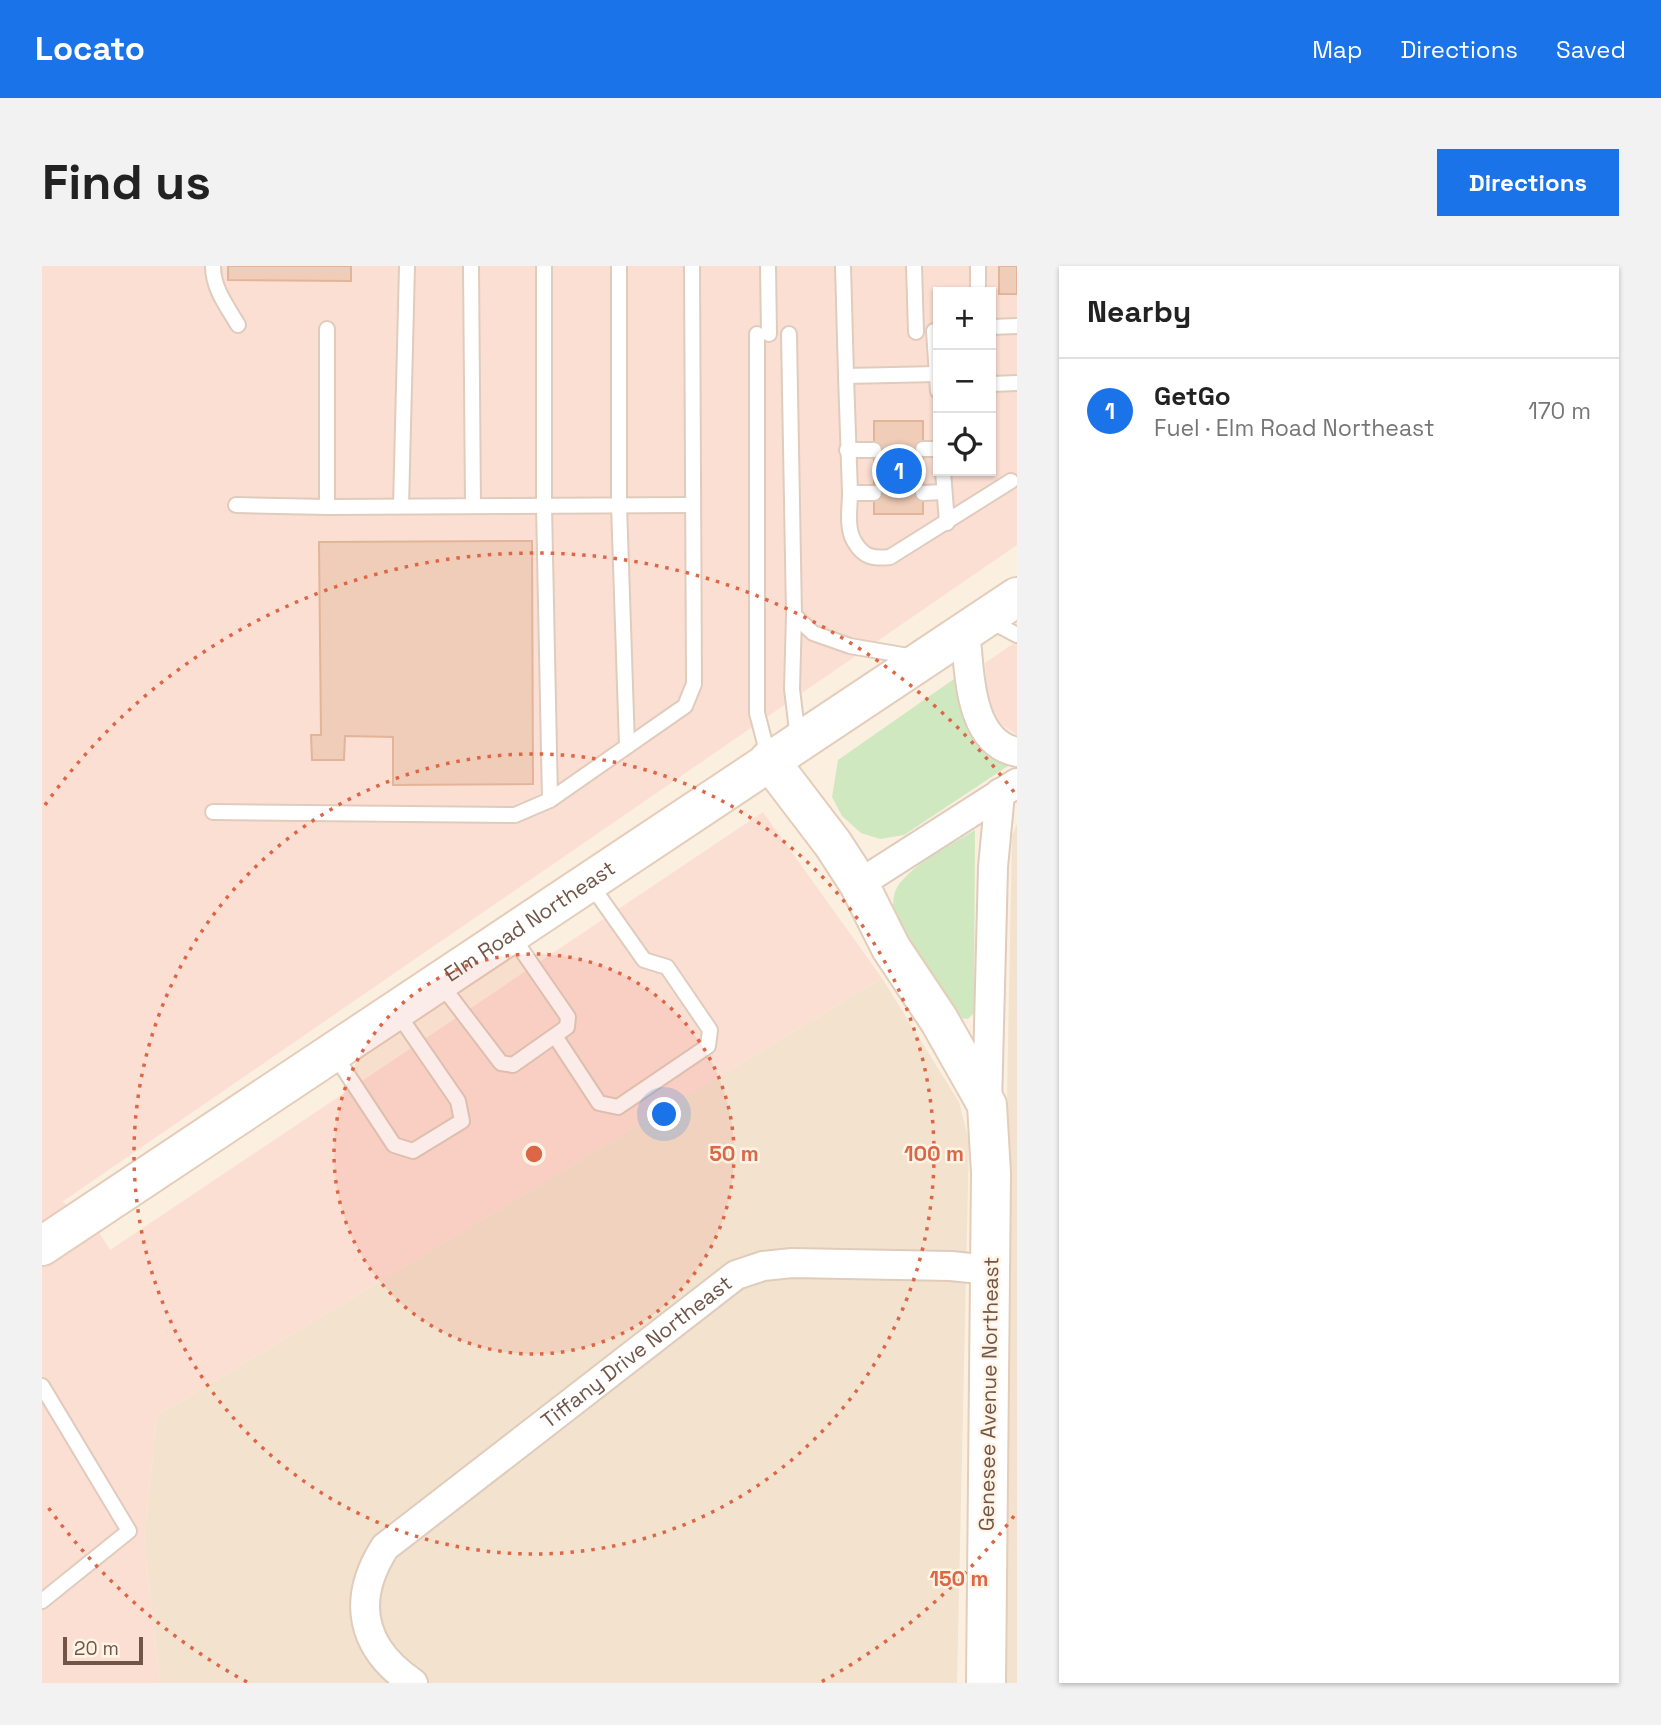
<!DOCTYPE html>
<html lang="en">
<head>
<meta charset="utf-8">
<style>
	body { margin:0; font-family:"Space Grotesk",sans-serif; background:#f2f2f2; color:#222 }
	.controls { position:absolute; right:21px; top:21px; display:grid; overflow:hidden; border-radius:0px; box-shadow:0 2px 5px #0004 }
	.controls button { width:63px; height:63px; display:grid; place-items:center; padding:0; border:0; border-bottom:2px solid #e0e0e0; background:#fff; color:#222; font:35px sans-serif }
	.scale { position:absolute; left:21px; bottom:18px; width:80px; box-sizing:border-box; padding-left:7px; border:4px solid #715648; border-top:0; font-size:19px; line-height:24px; white-space:nowrap; color:#715648; -webkit-text-stroke:5px #fff4e5; paint-order:stroke }
	.you { position:absolute; left:623px; top:849px; width:24px; height:24px; margin:-18px; border:5px solid #fff; border-radius:50%; background:#1a73e8; box-shadow:0 0 0 10px #1a73e833 }
	.badge { display:grid; place-items:center; width:46px; height:46px; border-radius:50%; background:#1a73e8; color:#fff; font-size:23px; font-weight:700 }
	.pin { position:absolute; translate:-50% -50%; border:4px solid #fff; box-shadow:0 2px 7px #0006 }
	.list { margin:0; padding:0; list-style:none }
	h2 { display:flex; justify-content:space-between; align-items:center; height:91px; margin:0; padding:0 28px; font-size:30px }
	h2 small { font-size:23px; font-weight:400; color:#767676 }
	.list li { display:grid; grid-template-columns:46px 1fr auto; gap:21px; align-items:center; box-sizing:border-box; height:105px; padding:0 28px; border-top:2px solid #e0e0e0 }
	.list b { display:block; font-size:26px; white-space:nowrap }
	.list p { margin:0; font-size:23px; white-space:nowrap; color:#767676 }
	.list em { font-size:23px; font-style:normal; color:#767676 }
	.icon { flex:none; width:38px; height:38px; fill:none; stroke:currentColor; stroke-width:2; stroke-linecap:round; stroke-linejoin:round }
	.map { position:relative; flex:none; width:975px; height:1417px; overflow:hidden; border-radius:0px }
	header { display:flex; align-items:center; gap:42px; box-sizing:border-box; height:98px; padding:0 35px; background:#1a73e8; color:#fff }
	header strong { font-size:33px }
	nav { display:flex; gap:38px; margin-inline-start:auto; font-size:24px }
	.intro { display:flex; align-items:center; justify-content:space-between; box-sizing:border-box; height:168px; padding:0 42px }
	h1 { margin:0; font-size:49px }
	.button { padding:18px 32px; border-radius:0px; background:#1a73e8; color:#fff; font-size:24px; font-weight:700 }
	main { display:flex; gap:42px; padding:0 42px }
	aside { flex:1; background:#fff; border-radius:0px; box-shadow:0 2px 5px #0004 }
	.map>svg:first-child { display:block }
</style>
</head>
<body>
<header>
<strong>Locato</strong>
<nav><a>Map</a><a>Directions</a><a>Saved</a></nav>
</header>
<div class="intro"><h1>Find us</h1><a class="button">Directions</a></div>
<main>
<div class="map">
<svg width="975" height="1417" viewBox="0 0 975 1417">
	<rect width="100%" height="100%" fill="#fbf0e0"/>
	<!-- residential -->
	<g fill="#f3e2ce">
		<path d="M 975,558 L 975,1417 L 959,1417 L 960,1091 L 970,570 Z"/>
		<path d="M 840,712 L 917,836 L 927,875 L 915,1417 L 118,1417 L 102,1273 L 115,1150 Z"/>
	</g>
	<!-- commercial -->
	<g fill="#fcdfd3" fill-rule="evenodd">
		<path d="M 0,0 L 975,0 L 975,279 L 20,936 L 47,950 L 68,984 L 721,546 L 840,712 L 115,1150 L 102,1273 L 118,1417 L 0,1417 ZM 896,26 L 949,26 L 949,205 L 896,205 Z"/>
		<path d="M 975,375 L 975,469 L 957,457 L 945,431 L 943,397 Z"/>
	</g>
	<!-- green -->
	<g fill="#d0e8bf">
		<path d="M 912,413 C 919,457 926,479 969,498 L 862,569 L 838,573 L 819,567 L 800,550 L 790,531 L 796,494 Z"/>
		<path d="M 933,564 L 932,747 L 926,753 L 917,752 C 896,723 830,652 858,617 C 877,594 909,579 933,564 Z"/>
	</g>
	<!-- building -->
	<g fill="#f0cdb8" stroke="#e2b499" stroke-width="2">
		<path d="M 186,0 L 309,0 L 309,15 L 186,14 Z"/>
		<rect x="957" y="0" width="18" height="28"/>
		<rect x="832" y="155" width="49" height="93"/>
		<path d="M 490,275 L 491,518 L 351,519 L 351,471 L 303,470 L 302,494 L 270,494 L 269,469 L 279,469 L 277,276 Z"/>
	</g>
	<g fill="none" stroke-linecap="round" stroke-linejoin="round">
		<!-- lane casing -->
		<g stroke="#dfccbc" stroke-width="18">
			<g id="lane">
				<path d="M 171,0 C 171,23 185,40 196,59"/>
				<path d="M 429,0 L 431,240"/>
				<path d="M 502,0 L 502,240 L 508,534"/>
				<path d="M 577,0 L 577,239 L 585,480"/>
				<path d="M 726,0 L 727,68"/>
				<path d="M 801,0 C 803,76 805,151 808,227 C 808,241 804,261 812,275 C 821,291 831,293 848,291 L 969,215"/>
				<path d="M 872,0 L 874,66"/>
				<path d="M 936,0 L 936,26"/>
				<path d="M 949,61 L 975,60"/>
				<path d="M 285,63 L 285,241"/>
				<path d="M 892,65 L 896,125"/>
				<path d="M 715,68 L 715,447 L 727,493"/>
				<path d="M 747,68 L 752,349 L 771,367 L 808,380 L 872,391"/>
				<path d="M 804,110 L 895,108"/>
				<path d="M 949,118 L 975,117"/>
				<path d="M 881,183 L 896,183"/>
				<path d="M 805,184 L 832,184"/>
				<path d="M 901,205 L 905,257"/>
				<path d="M 808,227 L 832,227"/>
				<path d="M 881,227 L 902,226"/>
				<path d="M 194,239 L 285,241 L 651,239"/>
				<path d="M 359,240 L 365,0"/>
				<path d="M 752,349 L 750,423 L 756,473"/>
				<path d="M 947,354 L 975,369"/>
				<path d="M 171,546 L 473,549 L 508,534 L 643,440 L 652,418 L 650,0"/>
				<path d="M 398,717 L 459,797 L 471,799 L 525,761 L 526,751 L 470,670"/>
				<path d="M 513,770 L 557,837 L 576,841 L 666,780 L 668,764 L 625,701 L 602,694 L 547,616"/>
				<path d="M 292,788 L 352,879 L 371,885 L 420,855 L 416,835 L 354,745"/>
				<path d="M 0,1120 L 87,1265 L 0,1335"/>
			</g>
		</g>
		<!-- street casing -->
		<g stroke="#dfccbc" stroke-width="32">
			<g id="street">
				<path d="M 923,364 C 928,403 925,476 975,486"/>
				<path d="M 817,618 L 975,517"/>
				<path d="M 945,839 L 951,601 L 958,527"/>
				<path id="s1" d="M 371,1417 C 319,1382 309,1334 343,1281 L 694,1009 L 721,1000 L 750,997 L 909,1000 L 948,1004"/>
			</g>
		</g>
		<!-- secondary casing -->
		<g stroke="#e4cdba" stroke-width="42">
			<g id="secondary">
				<path d="M 727,494 L 791,578 L 817,618 L 849,682 L 897,754 L 945,839 L 949,907 L 944,1417"/>
				<path id="s2" d="M 0,980 L 975,331"/>
			</g>
		</g>
		<!-- lane -->
		<use href="#lane" stroke="#fff" stroke-width="14"/>
		<!-- street -->
		<use href="#street" stroke="#fff" stroke-width="28"/>
		<!-- secondary -->
		<use href="#secondary" stroke="#fff" stroke-width="38"/>
	</g>
	<!-- distance rings -->
	<circle cx="492" cy="888" r="200" fill="#dd6647" fill-opacity=".12"/>
	<g fill="none" stroke="#dd6647" stroke-width="3.5" stroke-dasharray="3.5 7">
		<circle cx="492" cy="888" r="200"/>
		<circle cx="492" cy="888" r="400"/>
		<path d="M972 1250A601 601 0 0 1 779 1416M205 1416A601 601 0 0 1 3 1237M3 539A601 601 0 0 1 972 526"/>
	</g>
	<g text-anchor="middle" stroke-width="5" stroke-linejoin="round" paint-order="stroke">
		<!-- street labels -->
		<g font-size="21" fill="#715648" stroke="#fff4e5">
			<text dy="7" stroke="none"><textPath href="#s2" startOffset="586">Elm Road Northeast</textPath></text>
			<text dy="7" stroke="none"><textPath href="#s1" startOffset="476">Tiffany Drive Northeast</textPath></text>
			<text transform="translate(947 1128) rotate(-89)" y="7">Genesee Avenue Northeast</text>
		</g>
	</g>
	<circle cx="492" cy="888" r="10" fill="#dd6647" stroke="#fff4e5" stroke-width="3.5"/>
	<g font-size="21" text-anchor="middle" font-weight="bold" fill="#dd6647" stroke="#fff4e5" stroke-width="5" stroke-linejoin="round" paint-order="stroke">
		<text x="692" y="895">50 m</text>
		<text x="892" y="895">100 m</text>
		<text x="917" y="1320">150 m</text>
	</g>
</svg>
<div class="controls">
<button>+</button>
<button>−</button>
<button><svg class="icon" aria-label="locate" viewBox="0 0 24 24"><circle cx="12" cy="12" r="6"/><path d="M12 2v4M12 18v4M2 12h4M18 12h4"/></svg></button>
</div>
<div class="scale">20 m</div>
<div class="you"></div>
<div class="pin badge" style="left:857px;top:205px">1</div>
</div>
<aside>
<h2>Nearby<small></small></h2>
<ul class="list">
<li><span class="badge">1</span><div><b>GetGo</b><p>Fuel · Elm Road Northeast</p></div><em>170 m</em></li>
</ul>
</aside>
</main>
</body>
</html>
